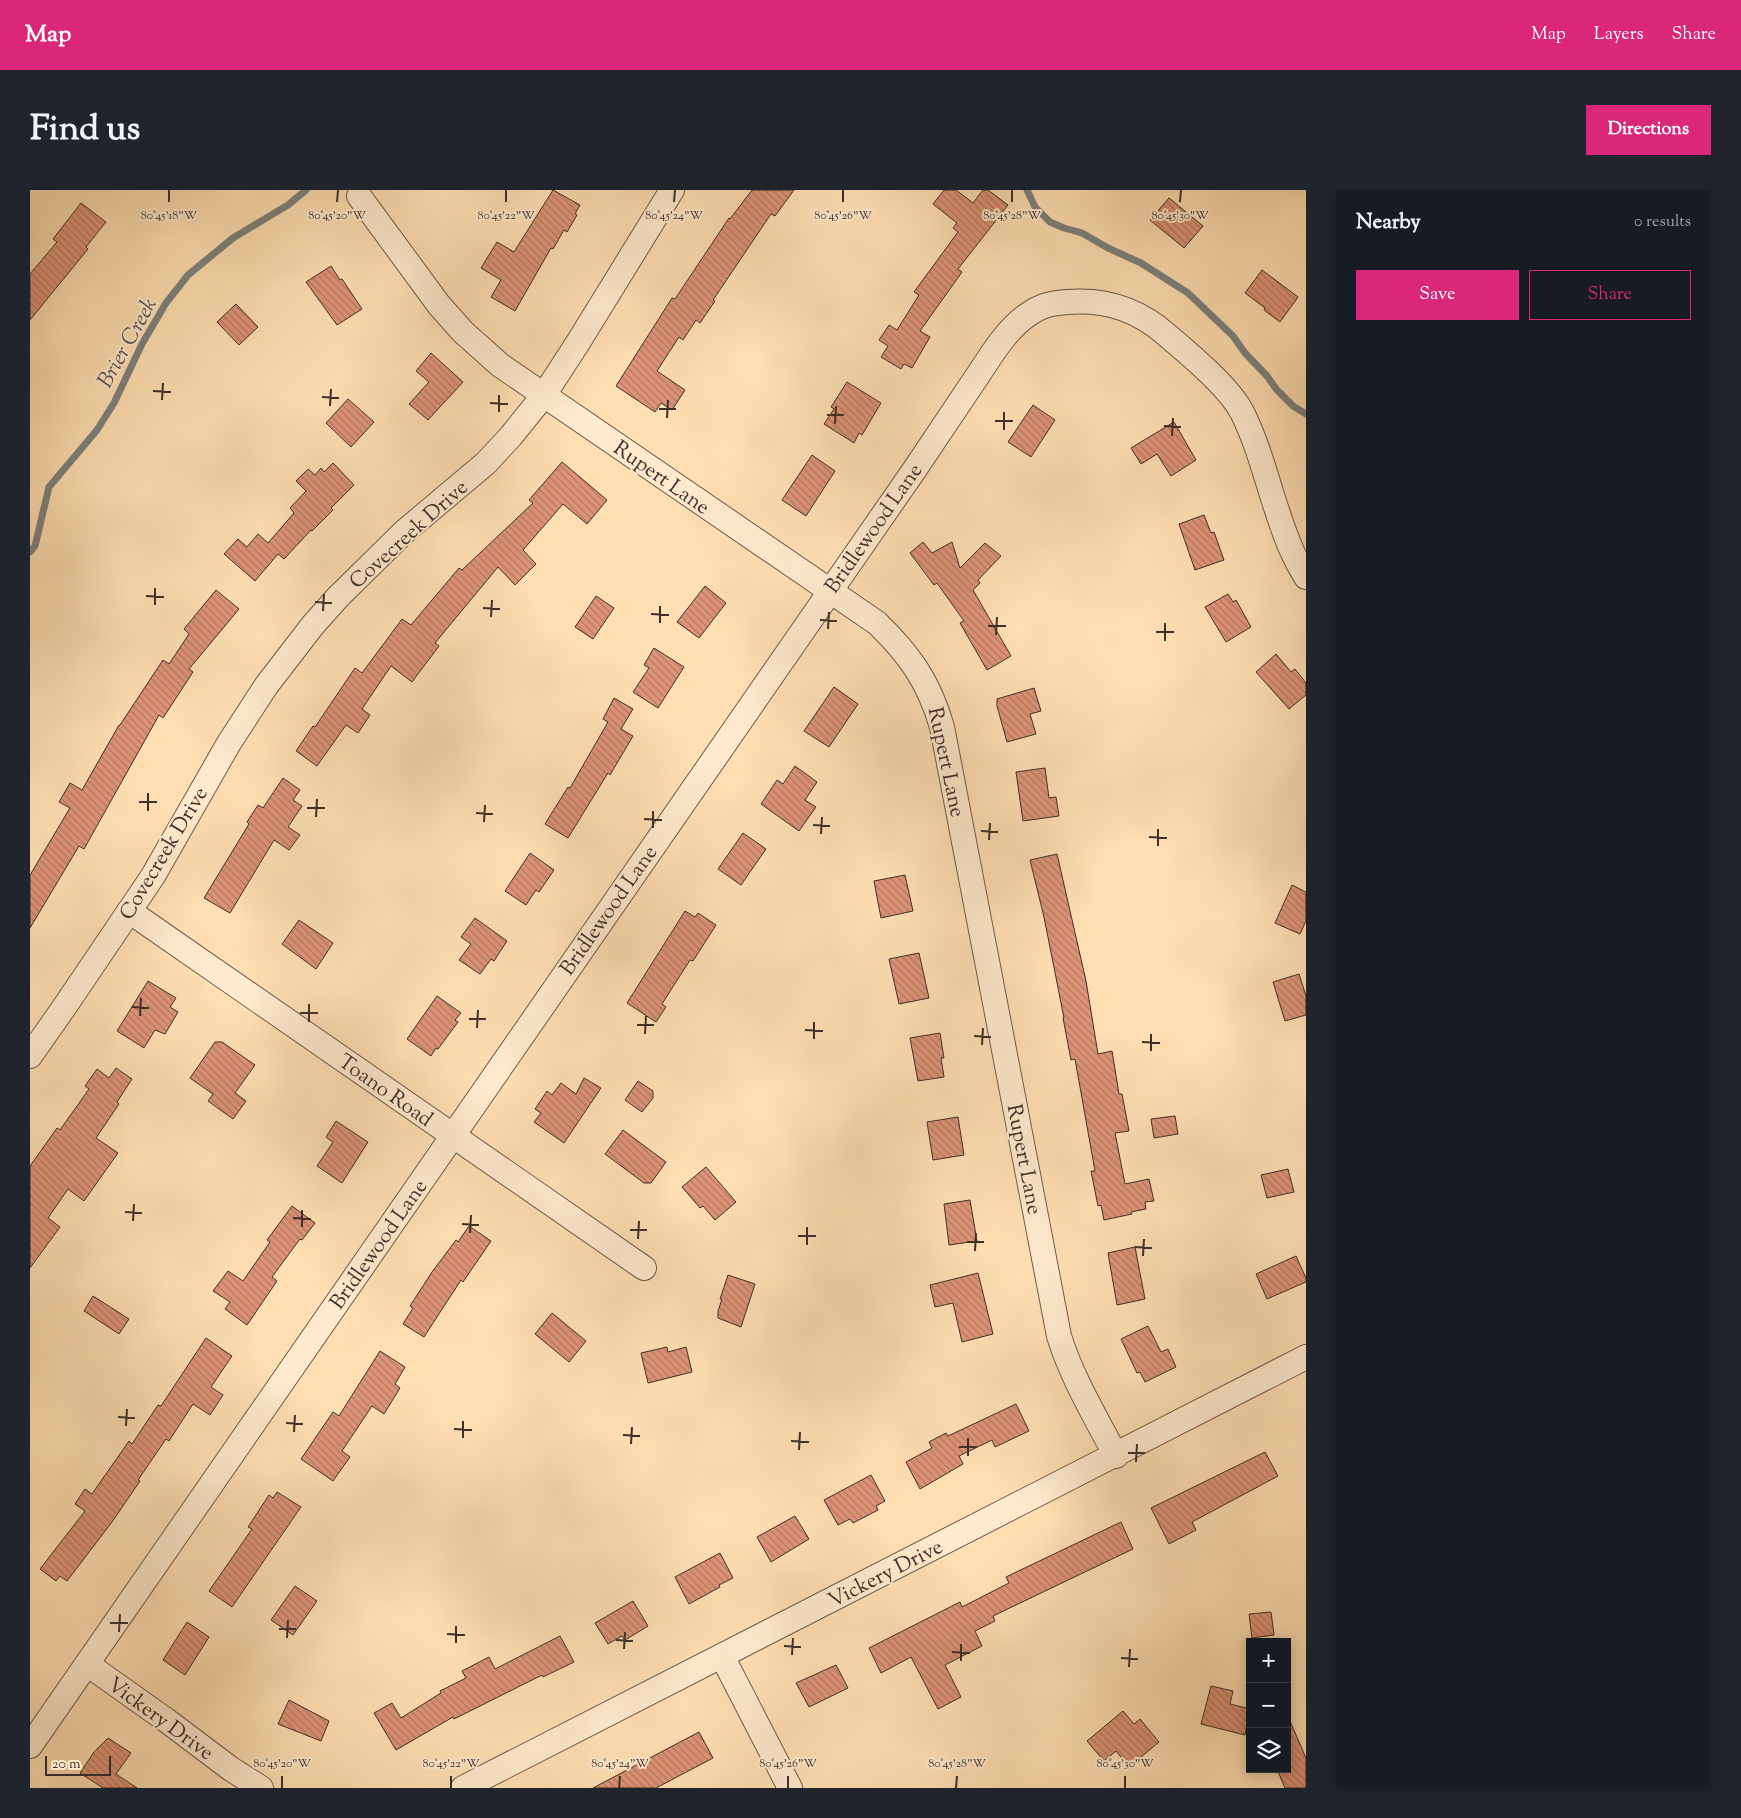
<!DOCTYPE html>
<html lang="en">
<head>
<meta charset="utf-8">
<style>
	body { margin:0; font-family:"Sorts Mill Goudy",serif; background:#20242c; color:#f1f3f6 }
	.controls { position:absolute; right:15px; bottom:15px; display:grid; overflow:hidden; border-radius:0px; box-shadow:0 2px 12px #0003 }
	.controls button { width:45px; height:45px; display:grid; place-items:center; padding:0; border:0; border-bottom:1px solid #363941; background:#171b24; color:#f1f3f6; font:25px sans-serif }
	.scale { position:absolute; left:15px; bottom:12px; width:66px; box-sizing:border-box; padding-left:5px; border:2px solid #3c2f2a; border-top:0; font-size:14px; line-height:18px; white-space:nowrap; color:#3c2f2a; -webkit-text-stroke:4px #ffeacd; paint-order:stroke }
	.list { margin:0; padding:0; list-style:none }
	h2 { display:flex; justify-content:space-between; align-items:center; height:65px; margin:0; padding:0 20px; font-size:21px }
	h2 small { font-size:16px; font-weight:400; color:#9ea1a6 }
	.actions { display:flex; gap:10px; padding:15px 20px }
	.actions a { flex:1; padding:11px 0; border:1px solid #db2777; border-radius:0px; text-align:center; font-size:18px; color:#db2777 }
	.actions .main { background:#db2777; color:#fff }
	.icon { flex:none; width:28px; height:28px; fill:none; stroke:currentColor; stroke-width:2; stroke-linecap:round; stroke-linejoin:round }
	.map { position:relative; flex:none; width:1276px; height:1598px; overflow:hidden; border-radius:0px }
	header { display:flex; align-items:center; gap:30px; box-sizing:border-box; height:70px; padding:0 25px; background:#db2777; color:#fff }
	header strong { font-size:24px }
	nav { display:flex; gap:28px; margin-inline-start:auto; font-size:18px }
	.intro { display:flex; align-items:center; justify-content:space-between; box-sizing:border-box; height:120px; padding:0 30px }
	h1 { margin:0; font-size:35px }
	.button { padding:12px 22px; border-radius:0px; background:#db2777; color:#fff; font-size:18px; font-weight:700 }
	main { display:flex; gap:30px; padding:0 30px }
	aside { flex:1; background:#171b24; border-radius:0px; box-shadow:0 2px 12px #0003 }
	.map>svg:first-child { display:block }
</style>
</head>
<body>
<header>
<strong>Map</strong>
<nav><a>Map</a><a>Layers</a><a>Share</a></nav>
</header>
<div class="intro"><h1>Find us</h1><a class="button">Directions</a></div>
<main>
<div class="map">
<svg width="1276" height="1598" viewBox="0 0 1276 1598">
	<defs>
		<pattern id="building-back-hatch" width="6" height="6" patternUnits="userSpaceOnUse" patternTransform="scale(1.25)"><rect width="6" height="6" fill="#de9476"/><path d="M-1 5l2 2M0 0l6 6M5-1l2 2" fill="none" stroke="#b57961"/></pattern>
	</defs>
	<rect width="100%" height="100%" fill="#ffdfb2"/>
	<filter id="stains"><feTurbulence type="fractalNoise" baseFrequency=".004" numOctaves="4"/><feColorMatrix values="0 0 0 0 .2 0 0 0 0 .09 0 0 0 0 .02 0 0 0 .5 -.17"/></filter>
	<radialGradient id="worn" r=".72"><stop offset=".6" stop-color="#630" stop-opacity="0"/><stop offset="1" stop-color="#630" stop-opacity=".3"/></radialGradient>
	<g fill="none" stroke-linecap="round" stroke-linejoin="round">
		<!-- stream -->
		<g stroke="#7c827f" stroke-width="7">
			<path d="M 997,0 L 1005,17 L 1020,32 L 1034,38 L 1052,43 L 1078,58 L 1111,73 L 1158,103 L 1203,146 L 1215,163 L 1237,186 L 1247,200 L 1263,216 L 1276,224"/>
			<path d="M 0,362 L 5,356 L 19,297 L 67,240 L 84,213 L 112,154 L 136,113 L 158,85 L 203,48 L 258,15 L 276,0"/>
		</g>
	</g>
	<!-- building -->
	<g fill="url(#building-back-hatch)" stroke="#3c2f2a">
		<path d="M 523,0 L 550,15 L 545,24 L 547,25 L 537,42 L 534,40 L 523,59 L 521,58 L 485,121 L 461,107 L 471,90 L 451,78 L 467,52 L 484,62 Z"/>
		<path d="M 722,0 L 764,0 L 745,26 L 741,24 L 683,110 L 685,111 L 670,133 L 666,130 L 653,150 L 649,147 L 627,181 L 655,200 L 642,220 L 631,213 L 625,222 L 586,196 L 642,108 L 645,109 L 699,28 L 700,29 Z"/>
		<path d="M 914,0 L 926,0 L 943,13 L 953,0 L 958,0 L 978,15 L 928,79 L 932,82 L 890,141 L 900,147 L 882,178 L 874,174 L 871,179 L 851,167 L 858,156 L 849,150 L 859,135 L 867,140 L 889,105 L 884,102 L 928,42 L 923,38 L 927,33 L 903,14 Z"/>
		<path d="M 1139,8 L 1173,36 L 1154,58 L 1120,30 Z"/>
		<path d="M 51,13 L 76,32 L 56,57 L 58,59 L 0,130 L 0,84 L 27,52 L 23,49 Z"/>
		<path d="M 301,76 L 310,90 L 312,89 L 332,119 L 307,135 L 276,92 Z"/>
		<path d="M 1232,80 L 1268,107 L 1250,132 L 1234,120 L 1235,118 L 1215,103 Z"/>
		<path d="M 206,114 L 228,137 L 209,155 L 187,132 Z"/>
		<path d="M 401,163 L 433,192 L 398,230 L 379,214 L 399,192 L 386,181 Z"/>
		<path d="M 817,192 L 851,213 L 832,245 L 829,243 L 824,253 L 794,234 L 804,219 L 801,217 Z"/>
		<path d="M 318,209 L 344,232 L 321,257 L 296,233 Z"/>
		<path d="M 1003,215 L 1025,230 L 1001,267 L 978,252 Z"/>
		<path d="M 1144,232 L 1166,270 L 1141,286 L 1127,264 L 1111,274 L 1101,258 Z"/>
		<path d="M 782,265 L 805,281 L 776,326 L 752,310 Z"/>
		<path d="M 532,272 L 577,310 L 557,334 L 533,314 L 493,360 L 506,374 L 485,395 L 468,377 L 405,453 L 409,456 L 382,492 L 361,476 L 332,519 L 340,525 L 328,543 L 316,535 L 287,576 L 266,561 L 283,536 L 285,537 L 325,478 L 332,483 L 372,429 L 381,435 L 429,378 L 432,380 L 503,313 L 499,310 Z"/>
		<path d="M 303,273 L 324,295 L 301,318 L 303,320 L 282,341 L 281,340 L 254,369 L 248,364 L 225,391 L 194,364 L 208,349 L 217,357 L 228,344 L 238,353 L 264,323 L 260,318 L 276,301 L 266,291 L 278,279 L 285,285 L 291,278 L 294,282 Z"/>
		<path d="M 1174,325 L 1181,343 L 1184,342 L 1194,370 L 1165,380 L 1149,334 Z"/>
		<path d="M 893,352 L 902,363 L 922,352 L 930,378 L 955,353 L 971,366 L 948,390 L 950,393 L 943,400 L 981,466 L 957,480 L 930,433 L 934,431 L 907,393 L 904,395 L 880,363 Z"/>
		<path d="M 675,396 L 696,413 L 669,448 L 647,432 Z"/>
		<path d="M 186,400 L 209,419 L 159,479 L 163,482 L 133,528 L 129,525 L 54,659 L 49,656 L 0,738 L 0,685 L 40,618 L 29,612 L 40,593 L 52,600 L 89,535 L 90,535 L 133,470 L 139,474 L 159,444 L 154,439 Z"/>
		<path d="M 1198,404 L 1203,412 L 1206,410 L 1221,437 L 1196,452 L 1175,417 Z"/>
		<path d="M 566,406 L 584,418 L 563,449 L 545,437 Z"/>
		<path d="M 624,458 L 654,477 L 628,518 L 603,502 L 619,478 L 614,475 Z"/>
		<path d="M 1246,464 L 1261,482 L 1265,479 L 1276,493 L 1276,505 L 1259,519 L 1226,482 Z"/>
		<path d="M 804,497 L 828,514 L 799,557 L 774,541 Z"/>
		<path d="M 1004,498 L 1011,521 L 1000,524 L 1006,544 L 977,552 L 967,516 L 967,509 Z"/>
		<path d="M 584,508 L 603,519 L 591,539 L 603,546 L 580,585 L 578,583 L 538,648 L 515,634 L 538,597 L 540,598 L 578,532 L 573,529 Z"/>
		<path d="M 765,576 L 787,592 L 775,610 L 786,617 L 769,641 L 731,614 L 747,590 L 753,594 Z"/>
		<path d="M 1015,578 L 1019,608 L 1026,607 L 1029,626 L 993,631 L 986,582 Z"/>
		<path d="M 253,588 L 270,600 L 263,610 L 272,616 L 258,637 L 270,645 L 259,660 L 244,650 L 200,723 L 174,708 L 219,634 L 217,632 L 228,615 L 233,618 Z"/>
		<path d="M 713,643 L 736,659 L 711,695 L 688,679 Z"/>
		<path d="M 500,663 L 524,680 L 509,702 L 506,700 L 496,715 L 475,701 Z"/>
		<path d="M 1027,664 L 1056,791 L 1068,864 L 1082,861 L 1089,904 L 1092,904 L 1099,941 L 1085,943 L 1095,994 L 1119,989 L 1124,1011 L 1115,1012 L 1116,1019 L 1101,1022 L 1102,1024 L 1074,1030 L 1071,1015 L 1068,1016 L 1061,981 L 1065,981 L 1045,869 L 1041,870 L 1033,828 L 1034,828 L 1014,727 L 1000,670 Z"/>
		<path d="M 875,685 L 883,721 L 851,728 L 844,691 Z"/>
		<path d="M 1262,695 L 1276,702 L 1276,731 L 1270,744 L 1245,733 Z"/>
		<path d="M 655,721 L 665,727 L 668,723 L 686,735 L 663,771 L 660,770 L 632,814 L 636,817 L 626,832 L 597,813 Z"/>
		<path d="M 445,728 L 477,751 L 464,771 L 461,769 L 450,784 L 429,770 L 441,754 L 431,747 Z"/>
		<path d="M 269,730 L 303,753 L 286,779 L 252,754 Z"/>
		<path d="M 889,763 L 899,808 L 869,814 L 859,769 Z"/>
		<path d="M 1269,784 L 1276,806 L 1276,825 L 1255,831 L 1243,792 Z"/>
		<path d="M 118,791 L 146,808 L 140,817 L 148,822 L 135,844 L 125,840 L 114,858 L 87,841 Z"/>
		<path d="M 407,806 L 431,823 L 425,830 L 428,832 L 408,859 L 406,858 L 401,866 L 377,849 Z"/>
		<path d="M 910,843 L 914,868 L 911,868 L 914,887 L 888,891 L 880,848 Z"/>
		<path d="M 185,852 L 192,852 L 225,875 L 205,903 L 216,911 L 203,929 L 178,911 L 183,904 L 160,888 Z"/>
		<path d="M 86,878 L 102,889 L 87,912 L 89,914 L 66,948 L 88,963 L 54,1011 L 38,999 L 18,1028 L 30,1037 L 0,1078 L 0,976 L 27,938 L 30,940 L 59,899 L 55,896 L 67,879 L 79,888 Z"/>
		<path d="M 554,888 L 571,898 L 534,953 L 504,932 L 511,923 L 505,919 L 517,901 L 522,905 L 531,893 L 546,904 Z"/>
		<path d="M 608,891 L 623,901 L 623,908 L 612,922 L 595,910 Z"/>
		<path d="M 1145,926 L 1148,944 L 1124,948 L 1121,929 Z"/>
		<path d="M 928,927 L 934,965 L 903,970 L 897,932 Z"/>
		<path d="M 306,931 L 338,952 L 312,993 L 287,976 L 303,952 L 296,947 Z"/>
		<path d="M 593,940 L 636,972 L 621,993 L 614,993 L 575,964 Z"/>
		<path d="M 676,977 L 706,1012 L 685,1030 L 673,1016 L 670,1018 L 652,997 Z"/>
		<path d="M 1258,979 L 1264,1002 L 1237,1008 L 1231,985 Z"/>
		<path d="M 940,1010 L 947,1051 L 919,1055 L 914,1014 Z"/>
		<path d="M 262,1016 L 285,1033 L 272,1050 L 270,1049 L 242,1087 L 247,1091 L 217,1135 L 195,1119 L 200,1112 L 183,1101 L 198,1081 L 213,1091 L 240,1052 L 237,1050 Z"/>
		<path d="M 439,1036 L 461,1051 L 433,1092 L 431,1090 L 394,1147 L 373,1134 L 383,1118 L 380,1116 L 402,1082 L 426,1050 L 428,1052 Z"/>
		<path d="M 1105,1057 L 1115,1109 L 1087,1115 L 1078,1063 Z"/>
		<path d="M 1266,1066 L 1276,1088 L 1276,1092 L 1237,1109 L 1226,1084 Z"/>
		<path d="M 948,1083 L 963,1144 L 932,1152 L 923,1113 L 905,1117 L 900,1095 Z"/>
		<path d="M 698,1085 L 725,1094 L 711,1137 L 688,1128 L 688,1121 L 692,1109 L 690,1109 Z"/>
		<path d="M 63,1106 L 99,1129 L 89,1144 L 54,1121 Z"/>
		<path d="M 522,1123 L 556,1151 L 539,1172 L 505,1144 Z"/>
		<path d="M 1118,1136 L 1131,1162 L 1138,1159 L 1146,1177 L 1115,1192 L 1110,1182 L 1107,1183 L 1091,1149 Z"/>
		<path d="M 176,1148 L 202,1166 L 181,1197 L 193,1205 L 180,1225 L 163,1214 L 139,1251 L 136,1249 L 108,1290 L 110,1291 L 82,1332 L 37,1391 L 30,1386 L 26,1391 L 10,1379 L 55,1321 L 45,1314 L 55,1299 L 62,1304 L 99,1251 L 102,1254 L 128,1215 L 131,1216 Z"/>
		<path d="M 637,1157 L 638,1162 L 656,1157 L 662,1182 L 618,1193 L 611,1163 Z"/>
		<path d="M 350,1161 L 375,1177 L 365,1194 L 370,1198 L 354,1224 L 342,1216 L 312,1261 L 320,1267 L 303,1291 L 271,1269 L 303,1222 L 309,1226 Z"/>
		<path d="M 986,1214 L 999,1241 L 965,1257 L 962,1250 L 929,1266 L 933,1274 L 890,1299 L 876,1272 L 902,1258 L 899,1252 L 916,1243 L 918,1246 Z"/>
		<path d="M 1235,1262 L 1248,1286 L 1162,1332 L 1166,1340 L 1139,1354 L 1121,1318 Z"/>
		<path d="M 841,1285 L 855,1311 L 846,1316 L 848,1320 L 823,1333 L 820,1329 L 808,1335 L 794,1310 Z"/>
		<path d="M 247,1302 L 271,1317 L 202,1417 L 179,1401 L 222,1339 L 218,1337 L 239,1305 L 243,1308 Z"/>
		<path d="M 765,1326 L 779,1349 L 741,1372 L 727,1347 Z"/>
		<path d="M 1091,1332 L 1103,1359 L 963,1426 L 965,1431 L 945,1441 L 952,1456 L 915,1475 L 931,1507 L 908,1519 L 881,1467 L 851,1483 L 839,1458 L 930,1412 L 932,1417 L 979,1393 L 976,1387 Z"/>
		<path d="M 690,1363 L 703,1388 L 689,1395 L 690,1397 L 659,1414 L 645,1387 Z"/>
		<path d="M 265,1396 L 287,1411 L 263,1445 L 241,1430 Z"/>
		<path d="M 603,1411 L 618,1436 L 595,1450 L 592,1446 L 578,1454 L 565,1433 Z"/>
		<path d="M 1241,1422 L 1244,1445 L 1222,1448 L 1219,1424 Z"/>
		<path d="M 157,1432 L 179,1447 L 155,1485 L 133,1470 Z"/>
		<path d="M 530,1446 L 544,1472 L 513,1487 L 512,1485 L 424,1529 L 423,1527 L 366,1560 L 344,1523 L 362,1513 L 371,1528 L 411,1503 L 410,1501 L 436,1488 L 432,1481 L 459,1467 L 465,1479 Z"/>
		<path d="M 806,1475 L 818,1498 L 779,1517 L 766,1493 Z"/>
		<path d="M 1181,1496 L 1203,1501 L 1200,1514 L 1220,1519 L 1215,1545 L 1171,1534 Z"/>
		<path d="M 259,1510 L 299,1531 L 291,1551 L 248,1534 Z"/>
		<path d="M 1093,1521 L 1104,1534 L 1110,1529 L 1129,1552 L 1099,1577 L 1086,1561 L 1074,1571 L 1057,1551 Z"/>
		<path d="M 1257,1524 L 1276,1568 L 1276,1598 L 1255,1598 L 1247,1579 L 1257,1579 Z"/>
		<path d="M 669,1542 L 683,1568 L 626,1598 L 563,1598 Z"/>
		<path d="M 78,1548 L 101,1563 L 86,1584 L 107,1598 L 73,1598 L 50,1583 L 64,1562 Z"/>
	</g>
	<g fill="none" stroke-linecap="round" stroke-linejoin="round">
		<!-- street casing -->
		<g stroke="#6d5b4c" stroke-width="26">
			<g id="street">
				<path d="M 329,6 L 409,115 L 433,142 L 470,175 L 847,433 C 880,465 899,492 912,537 L 1029,1146 C 1042,1188 1065,1226 1086,1266"/>
				<path d="M 99,721 L 614,1078"/>
				<path d="M 0,866 L 33,819 L 123,686 L 199,553 L 236,496 L 283,435 L 308,407 L 374,342 L 456,273 L 481,246 L 514,205 L 549,151 L 642,0"/>
				<path d="M 692,1466 L 760,1598"/>
				<path d="M 57,1474 L 136,1530 L 201,1579 L 231,1598"/>
				<path d="M 0,1556 L 885,279 C 905,249 926,218 946,188 C 961,166 976,139 999,124 C 1011,115 1023,113 1038,112 C 1077,109 1109,120 1138,146 C 1161,166 1198,196 1212,222 C 1234,266 1242,316 1262,361 C 1266,370 1271,379 1276,387"/>
				<path d="M 433,1598 L 1276,1167"/>
			</g>
		</g>
		<!-- street -->
		<use href="#street" stroke="#ffeacd" stroke-width="24"/>
	</g>
	<!-- ticks -->
	<path fill="none" stroke="#3c2f2a" stroke-width="2" d="M 139,12 L 139,0M 307,12 L 308,0M 476,12 L 476,0M 644,12 L 645,0M 813,12 L 813,0M 982,12 L 982,0M 1150,12 L 1151,0M 123,201 L 141,202M 292,207 L 309,208M 132,210 L 133,193M 460,213 L 478,214M 300,216 L 301,199M 629,219 L 646,219M 469,222 L 469,205M 797,225 L 814,225M 637,228 L 638,210M 965,231 L 983,231M 805,234 L 806,216M 1134,236 L 1151,237M 974,240 L 974,222M 1142,246 L 1143,228M 116,406 L 134,407M 285,412 L 302,413M 125,415 L 125,398M 453,418 L 470,419M 293,421 L 294,404M 621,424 L 639,425M 461,427 L 462,410M 790,430 L 807,431M 630,433 L 630,416M 958,436 L 976,436M 798,439 L 799,422M 1126,442 L 1144,442M 966,445 L 967,427M 1135,451 L 1135,433M 109,612 L 127,612M 277,618 L 295,618M 118,621 L 118,603M 446,623 L 463,624M 286,627 L 287,609M 614,629 L 632,630M 454,632 L 455,615M 783,635 L 800,636M 623,638 L 623,621M 951,641 L 968,642M 791,644 L 792,627M 1119,647 L 1137,648M 959,650 L 960,633M 1128,656 L 1128,639M 102,817 L 119,818M 270,823 L 288,823M 110,826 L 111,808M 439,829 L 456,829M 279,832 L 279,814M 607,835 L 624,835M 447,838 L 448,820M 775,840 L 793,841M 615,844 L 616,826M 944,846 L 961,847M 784,849 L 784,832M 1112,852 L 1130,853M 952,855 L 953,838M 1121,861 L 1121,844M 95,1022 L 112,1023M 263,1028 L 281,1029M 103,1031 L 104,1014M 432,1034 L 449,1035M 272,1037 L 272,1020M 600,1040 L 617,1040M 440,1043 L 441,1025M 768,1046 L 786,1046M 608,1049 L 609,1031M 937,1052 L 954,1052M 777,1055 L 777,1037M 1105,1057 L 1122,1058M 945,1061 L 946,1043M 1113,1066 L 1114,1049M 88,1227 L 105,1228M 256,1233 L 273,1234M 96,1236 L 97,1219M 424,1239 L 442,1240M 264,1242 L 265,1225M 593,1245 L 610,1246M 433,1248 L 433,1231M 761,1251 L 779,1252M 601,1254 L 602,1237M 929,1257 L 947,1257M 769,1260 L 770,1242M 1098,1263 L 1115,1263M 938,1266 L 938,1248M 1106,1272 L 1107,1254M 80,1433 L 98,1433M 249,1439 L 266,1439M 89,1442 L 90,1424M 417,1444 L 435,1445M 257,1448 L 258,1430M 586,1450 L 603,1451M 426,1453 L 426,1436M 754,1456 L 771,1457M 594,1459 L 595,1442M 922,1462 L 940,1463M 762,1465 L 763,1448M 1091,1468 L 1108,1469M 931,1471 L 931,1454M 1099,1477 L 1100,1459M 252,1598 L 252,1586M 421,1598 L 421,1586M 589,1598 L 590,1586M 758,1598 L 758,1586M 926,1598 L 927,1586M 1095,1598 L 1095,1586"/>
	<g text-anchor="middle" stroke-width="4" stroke-linejoin="round" paint-order="stroke">
		<!-- street labels -->
		<g font-size="21" fill="#3c2f2a" stroke="#ffeacd">
			<text transform="translate(632 287) rotate(35)" y="7">Rupert Lane</text>
			<text transform="translate(843 338) rotate(-55)" y="7">Bridlewood Lane</text>
			<text transform="translate(378 344) rotate(-42)" y="7">Covecreek Drive</text>
			<text transform="translate(917 572) rotate(78)" y="7">Rupert Lane</text>
			<text transform="translate(133 663) rotate(-59)" y="7">Covecreek Drive</text>
			<text transform="translate(578 720) rotate(-55)" y="7">Bridlewood Lane</text>
			<text transform="translate(356 900) rotate(35)" y="7">Toano Road</text>
			<text transform="translate(995 969) rotate(79)" y="7">Rupert Lane</text>
			<text transform="translate(348 1054) rotate(-55)" y="7">Bridlewood Lane</text>
			<text transform="translate(855 1383) rotate(-27)" y="7">Vickery Drive</text>
			<text transform="translate(131 1528) rotate(36)" y="7">Vickery Drive</text>
		</g>
		<!-- water labels -->
		<g font-size="22" font-style="italic" fill="#56524e" stroke="#ffeacd">
			<text transform="translate(96 152) rotate(-61)" y="8">Brier Creek</text>
		</g>
	</g>
	<g font-size="12" text-anchor="middle" fill="#3c2f2a" stroke="#ffeacd" stroke-width="4" stroke-linejoin="round" paint-order="stroke">
		<text x="139" y="29">80°45'18"W</text>
		<text x="307" y="29">80°45'20"W</text>
		<text x="476" y="29">80°45'22"W</text>
		<text x="644" y="29">80°45'24"W</text>
		<text x="813" y="29">80°45'26"W</text>
		<text x="982" y="29">80°45'28"W</text>
		<text x="1150" y="29">80°45'30"W</text>
		<text x="252" y="1577">80°45'20"W</text>
		<text x="421" y="1577">80°45'22"W</text>
		<text x="590" y="1577">80°45'24"W</text>
		<text x="758" y="1577">80°45'26"W</text>
		<text x="927" y="1577">80°45'28"W</text>
		<text x="1095" y="1577">80°45'30"W</text>
	</g>
	<rect width="100%" height="100%" filter="url(#stains)"/>
	<rect width="100%" height="100%" fill="url(#worn)"/>
</svg>
<div class="controls">
<button>+</button>
<button>−</button>
<button><svg class="icon" aria-label="layers" viewBox="0 0 24 24"><path d="M12 4l9 5-9 5-9-5zM3 14l9 5 9-5"/></svg></button>
</div>
<div class="scale">20 m</div>
</div>
<aside>
<h2>Nearby<small>0 results</small></h2>
<ul class="list">
</ul>
<div class="actions"><a class="main">Save</a><a>Share</a></div>
</aside>
</main>
</body>
</html>
